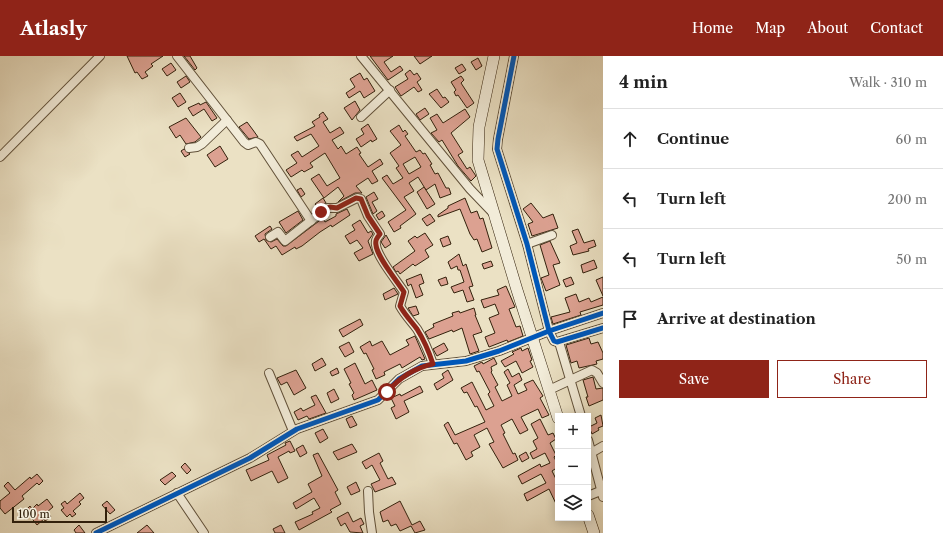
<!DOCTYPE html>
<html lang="en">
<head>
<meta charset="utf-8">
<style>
	body { margin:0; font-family:"Libre Caslon Text",serif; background:#f2f2f2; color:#222 }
	.controls { position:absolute; right:12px; bottom:12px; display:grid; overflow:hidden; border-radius:0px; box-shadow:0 2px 10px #0003 }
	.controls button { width:36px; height:36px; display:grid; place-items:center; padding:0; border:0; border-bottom:1px solid #e0e0e0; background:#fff; color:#222; font:20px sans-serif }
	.scale { position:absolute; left:12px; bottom:10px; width:95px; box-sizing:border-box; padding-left:4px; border:2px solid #33210c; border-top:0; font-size:11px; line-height:14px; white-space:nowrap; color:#33210c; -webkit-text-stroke:3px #f2ecd9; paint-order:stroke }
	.stop { position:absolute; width:12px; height:12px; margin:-9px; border:3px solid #8f2418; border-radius:50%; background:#fff }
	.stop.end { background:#8f2418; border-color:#fff; box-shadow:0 1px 4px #0008 }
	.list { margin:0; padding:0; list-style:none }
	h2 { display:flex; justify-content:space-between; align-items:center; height:52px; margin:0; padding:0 16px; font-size:17px }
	h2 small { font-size:13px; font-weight:400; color:#767676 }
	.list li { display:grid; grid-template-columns:26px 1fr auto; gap:12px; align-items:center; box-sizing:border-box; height:60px; padding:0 16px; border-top:1px solid #e0e0e0 }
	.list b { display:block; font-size:15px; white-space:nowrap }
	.list em { font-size:13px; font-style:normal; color:#767676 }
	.actions { display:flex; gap:8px; padding:12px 16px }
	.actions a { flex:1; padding:9px 0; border:1px solid #8f2418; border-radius:0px; text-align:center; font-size:14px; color:#8f2418 }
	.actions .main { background:#8f2418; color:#fff }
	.icon { flex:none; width:22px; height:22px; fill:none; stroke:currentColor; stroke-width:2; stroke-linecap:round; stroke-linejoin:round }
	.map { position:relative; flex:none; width:603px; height:477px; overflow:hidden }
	header { display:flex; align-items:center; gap:24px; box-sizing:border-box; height:56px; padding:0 20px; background:#8f2418; color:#fff }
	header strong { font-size:19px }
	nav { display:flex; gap:22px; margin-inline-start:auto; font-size:14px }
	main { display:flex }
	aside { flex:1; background:#fff }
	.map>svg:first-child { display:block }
</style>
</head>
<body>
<header>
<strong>Atlasly</strong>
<nav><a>Home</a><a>Map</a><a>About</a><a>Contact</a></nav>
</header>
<main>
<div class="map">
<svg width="603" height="477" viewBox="0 0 603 477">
	<rect width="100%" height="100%" fill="#ebe1c4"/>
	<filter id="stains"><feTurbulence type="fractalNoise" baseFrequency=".005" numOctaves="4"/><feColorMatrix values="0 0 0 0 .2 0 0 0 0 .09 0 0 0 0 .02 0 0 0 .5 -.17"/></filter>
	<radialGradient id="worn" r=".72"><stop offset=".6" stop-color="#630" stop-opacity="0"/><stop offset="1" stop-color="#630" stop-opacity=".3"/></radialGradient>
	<!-- building -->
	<g fill="#dca191" stroke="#33210c" fill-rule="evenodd">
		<path d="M 127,0 L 163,0 L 151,8 L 153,10 L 145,16 L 148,20 L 142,23 L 137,16 L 135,17 Z"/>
		<path d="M 184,0 L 190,0 L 197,12 L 195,14 Z"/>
		<path d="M 370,0 L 393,0 L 384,6 L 391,16 L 400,10 L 403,14 L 388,24 Z"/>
		<path d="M 414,0 L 432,0 L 420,8 Z"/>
		<path d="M 478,2 L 482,10 L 476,14 L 471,6 Z"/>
		<path d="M 171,7 L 176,14 L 167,20 L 162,13 Z"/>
		<path d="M 462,8 L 466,14 L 459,18 L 455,12 Z"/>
		<path d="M 410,14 L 414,19 L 417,17 L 421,23 L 417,26 L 422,34 L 418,36 L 414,31 L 401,40 L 395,31 L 408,23 L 405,18 Z"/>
		<path d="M 360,17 L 364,24 L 367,22 L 375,35 L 364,42 L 360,35 L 349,42 L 346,37 L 355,31 L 350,23 Z"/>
		<path d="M 186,20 L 190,26 L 181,32 L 177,26 Z"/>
		<path d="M 461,20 L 464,24 L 461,27 L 474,47 L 467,52 L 458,39 L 456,40 L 454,36 L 456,34 L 451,26 Z"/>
		<path d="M 437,33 L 443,42 L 445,41 L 449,46 L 441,52 L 429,38 Z"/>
		<path d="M 180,37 L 186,46 L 178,51 L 172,42 Z"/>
		<path d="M 355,45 L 360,54 L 352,64 L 344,52 Z"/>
		<path d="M 206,46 L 217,62 L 212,65 L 204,53 L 193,60 L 188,52 L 199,47 L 200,49 Z"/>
		<path d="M 425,52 L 429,58 L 420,64 L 416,58 Z"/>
		<path d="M 465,53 L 470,61 L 451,77 L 463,96 L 458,99 L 467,113 L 470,111 L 476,120 L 471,125 L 458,110 L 442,84 L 439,86 L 431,77 L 437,74 L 430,62 L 437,58 L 443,67 Z"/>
		<path d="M 323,56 L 328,63 L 323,66 L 330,77 L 340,71 L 344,77 L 332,84 L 338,93 L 341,90 L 346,98 L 357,91 L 361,97 L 359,98 L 368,111 L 380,103 L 383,108 L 372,115 L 378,125 L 372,128 L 368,122 L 356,130 L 362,137 L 355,137 L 338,146 L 344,140 L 338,131 L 324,142 L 311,123 L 319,118 L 327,130 L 340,122 L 325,97 L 310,107 L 313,111 L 304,116 L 302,114 L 291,121 L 286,114 L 297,107 L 291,99 L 298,95 L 302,101 L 319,90 L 311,78 L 297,85 L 294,81 L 315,70 L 312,66 L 320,61 L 319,59 Z"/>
		<path d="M 186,62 L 201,81 L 195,86 L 186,88 L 180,79 L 176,82 L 169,71 Z"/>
		<path d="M 247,66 L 253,74 L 258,81 L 249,83 L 239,71 Z"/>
		<path d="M 368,68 L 377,83 L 372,86 L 371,84 L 361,91 L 356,83 L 364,78 L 361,73 Z"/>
		<path d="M 399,69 L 403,76 L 405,74 L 408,78 L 405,80 L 416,96 L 420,94 L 423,98 L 425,97 L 432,108 L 430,109 L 435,118 L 438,117 L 446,132 L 449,132 L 451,138 L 440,142 L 435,128 L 426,134 L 418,121 L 409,127 L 414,135 L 404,141 L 416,158 L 400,170 L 401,172 L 394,176 L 388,166 L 406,154 L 382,122 L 387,119 L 393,128 L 403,122 L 396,112 L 399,110 L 390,97 L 401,89 L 390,75 ZM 415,101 L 421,111 L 409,118 L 403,108 Z"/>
		<path d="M 220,90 L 228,103 L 215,111 L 207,99 Z"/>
		<path d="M 184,93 L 190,98 L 185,101 L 181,95 Z"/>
		<path d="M 424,131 L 435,148 L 427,153 L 417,136 Z"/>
		<path d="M 301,132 L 305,138 L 301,141 L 297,134 Z"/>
		<path d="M 374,136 L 378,143 L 372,146 L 377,155 L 373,158 L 366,141 Z"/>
		<path d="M 323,142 L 326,147 L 318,152 L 315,148 Z"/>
		<path d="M 465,142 L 471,157 L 477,155 L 480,163 L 483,162 L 492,192 L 482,196 L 477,183 L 474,184 L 470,178 L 460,153 L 438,161 L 438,159 L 448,152 L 448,150 Z"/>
		<path d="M 531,147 L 543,162 L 553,158 L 558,172 L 532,180 L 528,168 L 533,166 L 523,153 Z"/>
		<path d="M 347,153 L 350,159 L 332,171 L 331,169 L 320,176 L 302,190 L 296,193 L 295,191 L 282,199 L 276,190 L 271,193 L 264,183 L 259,186 L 255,180 L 270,170 L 272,173 L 265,178 L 266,184 L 271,186 L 277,183 L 283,190 L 286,190 L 323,162 L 325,166 L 336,160 L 336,158 Z"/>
		<path d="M 298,155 L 303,164 L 286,177 L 279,166 Z"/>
		<path d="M 382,155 L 385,160 L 379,164 L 376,159 Z"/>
		<path d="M 430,158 L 435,165 L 427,170 L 422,163 Z"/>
		<path d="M 360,164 L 368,177 L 371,175 L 373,178 L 368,185 L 373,198 L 359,205 L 354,197 L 363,192 L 357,184 L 350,188 L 345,180 L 355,174 L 352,169 Z"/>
		<path d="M 578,173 L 584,187 L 594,184 L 596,190 L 588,193 L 589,195 L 573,199 L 570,190 L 577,187 L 572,175 Z"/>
		<path d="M 425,177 L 433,189 L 425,194 L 429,201 L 415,210 L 413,208 L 400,218 L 398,215 L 396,216 L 393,211 L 415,195 L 408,185 L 415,180 L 417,182 Z"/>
		<path d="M 386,179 L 391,188 L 385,192 L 381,186 Z"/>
		<path d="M 448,180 L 451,188 L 443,191 L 440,183 Z"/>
		<path d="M 550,185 L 560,207 L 553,209 L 560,229 L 546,235 L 541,222 L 549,219 L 540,189 Z"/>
		<path d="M 459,198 L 463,210 L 466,208 L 473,230 L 469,231 L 474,244 L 467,246 L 463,234 L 454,237 L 451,231 L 464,226 L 460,214 L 458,214 L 457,210 L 451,213 L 448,206 Z"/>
		<path d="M 594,204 L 597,212 L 583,217 L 581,209 Z"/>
		<path d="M 491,205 L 493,210 L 484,213 L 482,208 Z"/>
		<path d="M 421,218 L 424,227 L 419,229 L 423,239 L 416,242 L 411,228 L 408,230 L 406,224 Z"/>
		<path d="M 446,221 L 448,228 L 441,230 L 438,224 Z"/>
		<path d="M 571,221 L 574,228 L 566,231 L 563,224 Z"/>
		<path d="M 603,221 L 603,240 L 596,224 Z"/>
		<path d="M 506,230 L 515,251 L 509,253 L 516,271 L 520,270 L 523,280 L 508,286 L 507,284 L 489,291 L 485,281 L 495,277 L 489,262 L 499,258 L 495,248 L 484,252 L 481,244 L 499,239 L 497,234 Z"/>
		<path d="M 394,232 L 398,238 L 385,244 L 383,238 Z"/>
		<path d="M 576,238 L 579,246 L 589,242 L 591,246 L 603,241 L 603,249 L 580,256 L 581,259 L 553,268 L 551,261 L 570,256 L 565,242 Z"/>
		<path d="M 416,250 L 419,258 L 413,260 L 408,252 Z"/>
		<path d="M 474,252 L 476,259 L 475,259 L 482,276 L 473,279 L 479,295 L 470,298 L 462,272 L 453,276 L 452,274 L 429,283 L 425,276 L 434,271 L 433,268 L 453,260 L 452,257 L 459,255 L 460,257 Z"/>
		<path d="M 360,263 L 363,269 L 343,281 L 339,274 Z"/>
		<path d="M 415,280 L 425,303 L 422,304 L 420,301 L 402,312 L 400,308 L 384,316 L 385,319 L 376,323 L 372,314 L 374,313 L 366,297 L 364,298 L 360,291 L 370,285 L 372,290 L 382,285 L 390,299 L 409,289 L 406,284 Z"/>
		<path d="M 589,282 L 591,288 L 598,286 L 603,297 L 603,303 L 596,305 L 597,308 L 579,312 L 577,305 L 571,307 L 566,289 Z"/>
		<path d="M 349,286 L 354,296 L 345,301 L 339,291 Z"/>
		<path d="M 444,287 L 448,294 L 437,300 L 433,293 Z"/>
		<path d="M 521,292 L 522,295 L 528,292 L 532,304 L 530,305 L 533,311 L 522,317 L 516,305 L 505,311 L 501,305 L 514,298 L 512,296 Z"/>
		<path d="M 322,302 L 326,309 L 315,315 L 312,308 Z"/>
		<path d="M 494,302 L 497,308 L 491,311 L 492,315 L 491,316 L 498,329 L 495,331 L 502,345 L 512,340 L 507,329 L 510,327 L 504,316 L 508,313 L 512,321 L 519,317 L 522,324 L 514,329 L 518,338 L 527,334 L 524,328 L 533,324 L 543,340 L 540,342 L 549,359 L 542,362 L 538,353 L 521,361 L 528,374 L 520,378 L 512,363 L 501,369 L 505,377 L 503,378 L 513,398 L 515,397 L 518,404 L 503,412 L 489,388 L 494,386 L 487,372 L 474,379 L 480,391 L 471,396 L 473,400 L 466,404 L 457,387 L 454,388 L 444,369 L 448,366 L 455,379 L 485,366 L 477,350 L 475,351 L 467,336 L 464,337 L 461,332 L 472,326 L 486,354 L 494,350 L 488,338 L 490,336 L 479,315 L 477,316 L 474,310 L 482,306 L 483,308 Z"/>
		<path d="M 355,307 L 365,328 L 372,324 L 377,334 L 354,344 L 352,339 L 354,337 L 349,328 L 351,327 L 344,313 Z"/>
		<path d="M 337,312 L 339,317 L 332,320 L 330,316 Z"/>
		<path d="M 296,314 L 306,332 L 294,339 L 287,326 L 281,329 L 277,322 Z"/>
		<path d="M 448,314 L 453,324 L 437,334 L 434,328 L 444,322 L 442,318 Z"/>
		<path d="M 593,321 L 596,333 L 603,332 L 603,344 L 589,350 L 586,341 L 588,341 L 583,324 Z"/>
		<path d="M 420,330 L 423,336 L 404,345 L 409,356 L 396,363 L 391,352 L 395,350 L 391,342 L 400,338 L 401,340 Z"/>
		<path d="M 334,333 L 339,343 L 331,347 L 327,337 Z"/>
		<path d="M 316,339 L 326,357 L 309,363 L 307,360 L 298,364 L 294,356 L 301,352 L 303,355 L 315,349 L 311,341 Z"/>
		<path d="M 601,359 L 603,370 L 598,372 L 599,374 L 592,378 L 589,371 L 597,367 L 595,362 Z"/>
		<path d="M 352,360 L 357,369 L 350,372 L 346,363 Z"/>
		<path d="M 540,363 L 548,379 L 553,377 L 556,383 L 550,387 L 556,399 L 554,401 L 558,409 L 558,411 L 552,415 L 558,427 L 558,452 L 549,433 L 527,445 L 524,438 L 546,427 L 541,418 L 522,428 L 518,420 L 540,408 L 541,411 L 550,407 L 545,397 L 533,403 L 530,397 L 537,393 L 533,385 L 538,382 L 531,368 Z"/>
		<path d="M 323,373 L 328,382 L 320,387 L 315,377 Z"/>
		<path d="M 290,385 L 295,395 L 290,397 L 289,395 L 278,401 L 288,422 L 278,427 L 272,415 L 251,425 L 246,414 L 269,404 L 267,399 L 286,389 L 285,387 Z"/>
		<path d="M 352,388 L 357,396 L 338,404 L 333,396 Z"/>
		<path d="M 303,389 L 307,397 L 300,401 L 296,393 Z"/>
		<path d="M 526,396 L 529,402 L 522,406 L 519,400 Z"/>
		<path d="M 318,397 L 338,434 L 335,436 L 341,448 L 330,454 L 332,456 L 299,474 L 295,466 L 313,458 L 312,456 L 320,452 L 314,442 L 296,453 L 293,447 L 312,436 L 308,428 L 322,420 L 313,399 Z"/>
		<path d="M 379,397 L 383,405 L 380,407 L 388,423 L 392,421 L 396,428 L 375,436 L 371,428 L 380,424 L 372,409 L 366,413 L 362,406 Z"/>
		<path d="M 185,407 L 191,414 L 187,418 L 181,411 Z"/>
		<path d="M 172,416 L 176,420 L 165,429 L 160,424 Z"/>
		<path d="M 37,418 L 43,425 L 39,429 L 37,427 L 29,434 L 22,440 L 24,443 L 5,458 L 0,452 L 0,445 L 10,437 L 4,430 L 8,426 L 15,434 L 30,421 L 31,423 Z"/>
		<path d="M 356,426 L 360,435 L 351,439 L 347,431 Z"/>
		<path d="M 80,437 L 84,442 L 79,446 L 81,448 L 73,455 L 76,458 L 72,461 L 70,458 L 67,461 L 61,454 L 64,452 L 61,448 L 65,445 L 67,448 Z"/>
		<path d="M 47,443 L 53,451 L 47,456 L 51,461 L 45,465 L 44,463 L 37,469 L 30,460 L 27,462 L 23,457 L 30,450 L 32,453 L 37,448 L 38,450 Z"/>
		<path d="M 107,445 L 115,454 L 110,458 L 102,449 Z"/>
		<path d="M 400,445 L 412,469 L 420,465 L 425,474 L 415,477 L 411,470 L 400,475 L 396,468 L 391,470 L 388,464 L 383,466 L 380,456 Z"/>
		<path d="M 348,456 L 353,466 L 361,462 L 364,468 L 360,470 L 363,477 L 350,476 L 345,467 L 341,470 L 337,462 Z"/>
		<path d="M 79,469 L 85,477 L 76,477 L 74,474 Z"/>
		<path d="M 147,469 L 154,477 L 137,477 Z"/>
		<path d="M 281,469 L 285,477 L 275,477 L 273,473 Z"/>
	</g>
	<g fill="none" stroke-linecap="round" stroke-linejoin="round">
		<!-- street casing -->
		<g stroke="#61513a" stroke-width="10">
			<g id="street">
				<path d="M 177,0 L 244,86 L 248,89 L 256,86 L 260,88 L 311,165"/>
				<path d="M 361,0 L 470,133 L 493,157"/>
				<path d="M 514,0 L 498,83 L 497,93 L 527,188 L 549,275 L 603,257"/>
				<path d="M 361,61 L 390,34"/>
				<path d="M 189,92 L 197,91 L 202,88 L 227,64"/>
				<path d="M 0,101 L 100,0"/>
				<path d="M 270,181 L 278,176 L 285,185 L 327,152 L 337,152 L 357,142 L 361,143 L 368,160 L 380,178 C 377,182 375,184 376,189 C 377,201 397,225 404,236 L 400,250 C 405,259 411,265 417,273 C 424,284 429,296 433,308"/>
				<path d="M 527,188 L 552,179"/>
				<path d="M 559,286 L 581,360"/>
				<path d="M 269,317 L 293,375"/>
				<path d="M 549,334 L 592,314 L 597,317 L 603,327"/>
				<path d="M 588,384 L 603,441"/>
				<path d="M 591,397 L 603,390"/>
				<path d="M 368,435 L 369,456 L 372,477"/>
				<path d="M 177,437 L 204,477"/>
				<path d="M 588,440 L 603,434"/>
				<path d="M 96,477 L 250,402 L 297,373 L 378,344 L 399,323 L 422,310 L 466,305 L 499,295 L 549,275 L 554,285 L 557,286 L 603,272"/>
			</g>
		</g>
		<!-- secondary casing -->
		<g stroke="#33210c" stroke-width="12">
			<g id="secondary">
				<path d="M 494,0 L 479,71 L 478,104 L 517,234 L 558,362"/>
				<path d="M 588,459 L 594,477"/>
			</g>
		</g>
		<!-- street -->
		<use href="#street" stroke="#f2ecd9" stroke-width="8"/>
		<!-- secondary -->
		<use href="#secondary" stroke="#f2ecd9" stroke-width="11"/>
		<!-- cycleway casing -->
		<g stroke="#f2ecd9" stroke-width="8">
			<g id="cycleway">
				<path d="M 514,0 L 498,83 L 497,93 L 527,188 L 549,275 L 603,257"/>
				<path d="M 96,477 L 250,402 L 297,373 L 378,344 L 399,323 L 422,310 L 466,305 L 499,295 L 549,275 L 554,285 L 557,286 L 603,272"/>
			</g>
		</g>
		<!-- cycleway -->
		<use href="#cycleway" stroke="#0057b8" stroke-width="5"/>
	</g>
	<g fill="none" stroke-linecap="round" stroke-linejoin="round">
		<!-- route -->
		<path stroke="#8f2418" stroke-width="5" d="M 321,156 L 330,151 L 337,152 L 356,142 L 361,143 L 368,160 L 380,178 C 377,182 375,184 376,189 C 377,201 397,225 404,236 L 400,250 C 405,259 411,265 417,273 C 424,284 429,296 433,308 C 414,312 400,321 387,336"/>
	</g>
	<rect width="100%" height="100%" filter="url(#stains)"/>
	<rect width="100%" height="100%" fill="url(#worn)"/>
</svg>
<div class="controls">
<button>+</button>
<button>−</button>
<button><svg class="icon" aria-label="layers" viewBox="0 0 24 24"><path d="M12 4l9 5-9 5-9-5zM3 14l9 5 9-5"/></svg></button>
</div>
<div class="scale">100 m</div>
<div class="stop" style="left:387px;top:336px"></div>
<div class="stop end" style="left:321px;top:156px"></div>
</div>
<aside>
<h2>4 min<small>Walk · 310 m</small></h2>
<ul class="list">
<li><svg class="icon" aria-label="ahead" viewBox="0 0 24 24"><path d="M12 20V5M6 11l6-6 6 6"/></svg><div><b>Continue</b></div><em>60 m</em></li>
<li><svg class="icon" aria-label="left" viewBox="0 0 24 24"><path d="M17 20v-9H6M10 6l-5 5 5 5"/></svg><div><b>Turn left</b></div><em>200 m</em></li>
<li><svg class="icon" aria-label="left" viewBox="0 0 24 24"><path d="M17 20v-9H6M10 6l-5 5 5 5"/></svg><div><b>Turn left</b></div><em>50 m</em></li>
<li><svg class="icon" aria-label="arrive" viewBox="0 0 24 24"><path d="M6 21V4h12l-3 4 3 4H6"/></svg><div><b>Arrive at destination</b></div></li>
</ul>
<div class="actions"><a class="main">Save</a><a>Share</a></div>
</aside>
</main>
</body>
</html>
